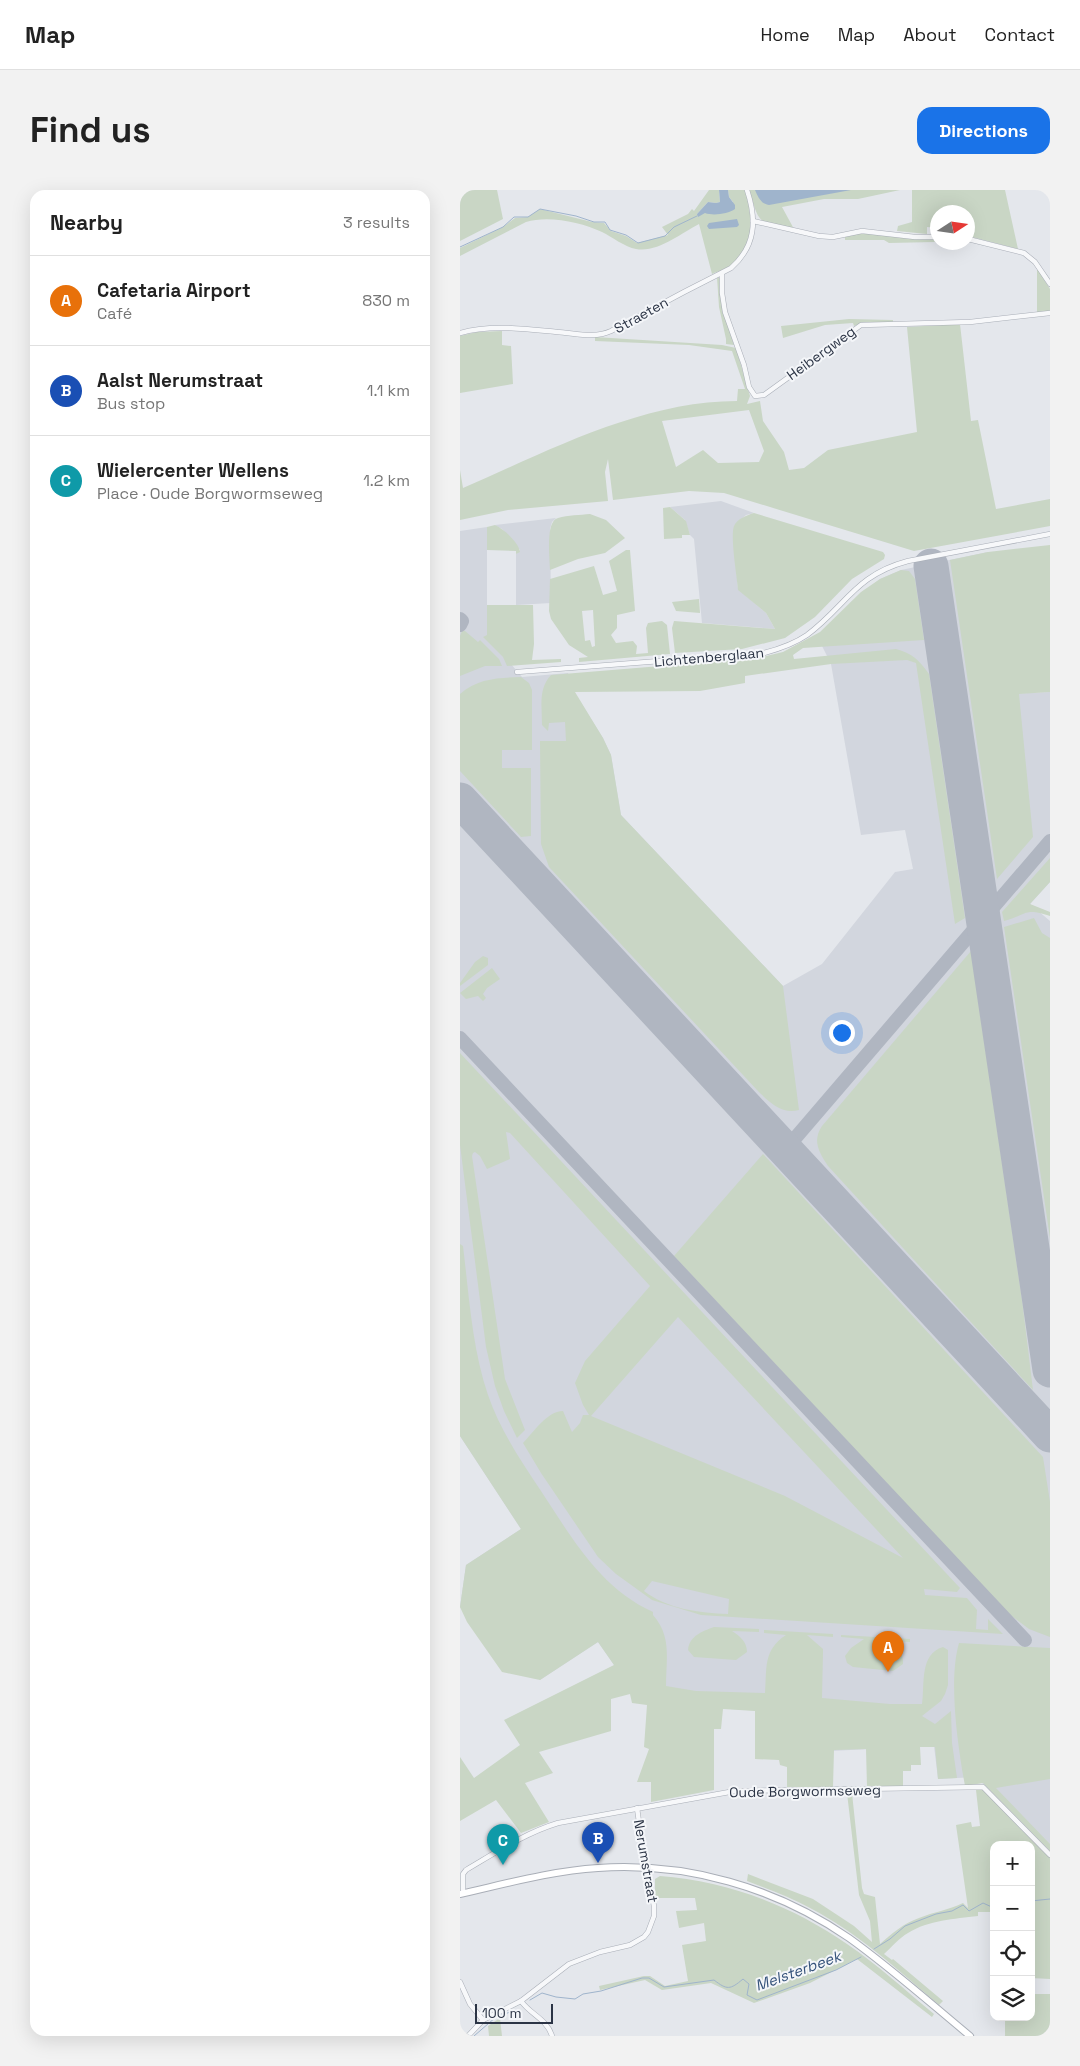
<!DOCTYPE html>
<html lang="en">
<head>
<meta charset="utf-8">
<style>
	body { margin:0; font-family:"Space Grotesk",sans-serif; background:#f2f2f2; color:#222 }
	.controls { position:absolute; right:15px; bottom:15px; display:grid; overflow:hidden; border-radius:10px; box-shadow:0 5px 20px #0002 }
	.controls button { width:45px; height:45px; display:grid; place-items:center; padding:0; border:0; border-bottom:1px solid #e0e0e0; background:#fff; color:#222; font:25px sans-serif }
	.compass { position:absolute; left:470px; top:15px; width:45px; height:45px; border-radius:50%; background:#fff; box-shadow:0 5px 20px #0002; rotate:78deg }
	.scale { position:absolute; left:15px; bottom:12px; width:78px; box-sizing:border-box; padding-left:5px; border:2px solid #2b3445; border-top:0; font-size:14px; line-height:18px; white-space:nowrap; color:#2b3445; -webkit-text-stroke:4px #f4f6f9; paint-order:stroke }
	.you { position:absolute; left:381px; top:842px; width:18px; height:18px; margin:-12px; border:4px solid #fff; border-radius:50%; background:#1a73e8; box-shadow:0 0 0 8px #1a73e833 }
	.badge { display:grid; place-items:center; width:32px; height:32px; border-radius:50%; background:#1a73e8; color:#fff; font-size:16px; font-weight:700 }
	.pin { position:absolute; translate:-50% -41px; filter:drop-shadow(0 1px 2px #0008) }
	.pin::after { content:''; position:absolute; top:26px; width:18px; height:15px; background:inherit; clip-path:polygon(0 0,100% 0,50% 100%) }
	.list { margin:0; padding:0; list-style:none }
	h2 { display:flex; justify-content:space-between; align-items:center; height:65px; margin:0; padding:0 20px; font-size:21px }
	h2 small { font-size:16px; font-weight:400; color:#767676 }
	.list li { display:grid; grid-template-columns:32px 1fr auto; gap:15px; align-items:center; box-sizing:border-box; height:90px; padding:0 20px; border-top:1px solid #e0e0e0 }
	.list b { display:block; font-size:19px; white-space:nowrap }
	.list p { margin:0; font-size:16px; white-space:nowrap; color:#767676 }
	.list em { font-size:16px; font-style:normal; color:#767676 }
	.icon { flex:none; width:28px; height:28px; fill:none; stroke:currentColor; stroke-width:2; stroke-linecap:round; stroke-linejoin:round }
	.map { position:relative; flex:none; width:590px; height:1846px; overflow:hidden; border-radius:15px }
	header { display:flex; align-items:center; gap:30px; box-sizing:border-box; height:70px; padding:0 25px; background:#fff; border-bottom:1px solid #e0e0e0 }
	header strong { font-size:24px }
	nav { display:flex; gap:28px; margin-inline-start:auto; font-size:18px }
	.intro { display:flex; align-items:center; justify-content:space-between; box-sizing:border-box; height:120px; padding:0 30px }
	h1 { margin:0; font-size:35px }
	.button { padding:12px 22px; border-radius:15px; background:#1a73e8; color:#fff; font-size:18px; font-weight:700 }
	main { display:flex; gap:30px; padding:0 30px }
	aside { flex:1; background:#fff; border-radius:15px; box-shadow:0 5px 20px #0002 }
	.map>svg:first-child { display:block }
</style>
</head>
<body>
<header>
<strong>Map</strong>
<nav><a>Home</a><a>Map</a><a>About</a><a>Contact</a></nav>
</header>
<div class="intro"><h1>Find us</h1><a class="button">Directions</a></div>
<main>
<aside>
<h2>Nearby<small>3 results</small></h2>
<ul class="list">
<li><span class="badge" style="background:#e8710a">A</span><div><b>Cafetaria Airport</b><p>Café</p></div><em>830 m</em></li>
<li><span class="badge" style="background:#1a4fb4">B</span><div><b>Aalst Nerumstraat</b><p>Bus stop</p></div><em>1.1 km</em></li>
<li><span class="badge" style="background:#0f9aa8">C</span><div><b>Wielercenter Wellens</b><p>Place · Oude Borgwormseweg</p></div><em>1.2 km</em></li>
</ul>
</aside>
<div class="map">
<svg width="590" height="1846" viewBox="0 0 590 1846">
	<rect width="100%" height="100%" fill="#e4e7ec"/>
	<!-- built -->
	<g fill="#d2d6de">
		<path d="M 261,311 L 294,323 L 286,325 L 275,335 L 273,344 L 278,399 L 306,423 L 315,439 L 242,433 L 234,349 L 230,345 L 225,330 L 210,317 Z"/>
		<path d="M 96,328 L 92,332 L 90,339 L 91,413 L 56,415 L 56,364 L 60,360 L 42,339 L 35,335 Z"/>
		<path d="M 27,337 L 27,446 L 62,487 L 108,483 L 114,502 L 143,548 L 151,565 L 161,625 L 323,796 L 362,774 L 435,682 L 453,679 L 445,640 L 401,645 L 371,474 L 362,456 L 391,412 L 420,389 L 441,380 L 528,362 L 545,504 L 590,502 L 590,692 L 570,714 L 590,731 L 590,1661 L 516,1587 L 478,1589 L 474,1556 L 370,1561 L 371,1525 L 254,1518 L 198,1510 L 161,1485 L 138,1452 L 80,1490 L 0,1417 L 6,1375 L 61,1339 L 0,1246 L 0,341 Z"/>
	</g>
	<!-- green -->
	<g fill="#c9d6c5" fill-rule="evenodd">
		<path d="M 0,0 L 37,0 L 43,29 L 0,51 Z"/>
		<path d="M 249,0 L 259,0 L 260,12 L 256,13 L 248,12 L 237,24 L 245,23 L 273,12 L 269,7 L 268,0 L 285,0 C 292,23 296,56 274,73 C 268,78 259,81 252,84 L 239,34 C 221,43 198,63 176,59 C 165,57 152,47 142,42 C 121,32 88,25 66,32 L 0,66 L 0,58 L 43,37 L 55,28 L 68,27 L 80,19 L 132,32 L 144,33 L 151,41 L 166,46 L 177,53 L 208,45 L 202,37 L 228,24 L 232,19 L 234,21 Z"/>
		<path d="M 289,0 L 440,0 L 398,9 L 364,9 L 322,17 L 334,39 C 298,32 300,36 289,0 Z"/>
		<path d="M 452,0 L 545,0 L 558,59 L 508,46 L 508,22 L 478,22 L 477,38 L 467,37 L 467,44 L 437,41 L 438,36 L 452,32 Z"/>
		<path d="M 401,43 L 473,49 L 475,52 L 429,53 L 424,50 L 385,50 L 385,45 Z"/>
		<path d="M 577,78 L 590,99 L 590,121 L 577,123 Z"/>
		<path d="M 257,87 L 260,88 L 263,121 L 274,155 L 266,154 L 266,149 L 259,117 Z"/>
		<path d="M 389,129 L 433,130 L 433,132 L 405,132 L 394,136 L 393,133 L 365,135 L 323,148 L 321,136 Z"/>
		<path d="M 500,134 L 511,231 L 518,230 L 536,319 L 590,309 L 590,336 L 454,361 L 264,303 L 229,301 L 153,310 L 148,269 L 145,282 L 148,311 L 48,320 L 0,330 L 0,280 L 3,298 C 88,261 182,211 277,211 L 278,199 L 285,199 L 272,161 L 229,155 L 135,151 L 135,147 L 262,155 L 276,158 L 290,206 L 287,214 L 300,211 L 303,231 L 324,262 L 329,280 L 344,278 L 368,260 L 457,242 L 447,137 ZM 289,220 L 304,261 L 299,272 L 258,273 L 243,260 L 216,277 L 202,231 Z"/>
		<path d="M 42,141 L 42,155 L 51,156 L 53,194 L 0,203 L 0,146 L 17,142 Z"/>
		<path d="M 210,317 L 226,331 L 230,345 L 222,345 L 222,348 L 204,349 L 203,318 Z"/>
		<path d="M 294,323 L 423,362 L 425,365 L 424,369 L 392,389 L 355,427 L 325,448 L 282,459 L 215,463 L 212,438 L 214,431 L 315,439 L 306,423 L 278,400 C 277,387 270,346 274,336 C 277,329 287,325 294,323 Z"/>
		<path d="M 130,324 L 146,330 L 165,348 L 145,363 L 118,369 L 90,380 C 90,368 85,331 98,328 C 108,325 120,325 130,324 Z"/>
		<path d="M 35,335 C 44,339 59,353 60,362 L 56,364 L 56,361 L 27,360 L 27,337 Z"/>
		<path d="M 590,355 L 590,502 L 559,504 L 573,647 L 537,689 L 490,370 L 528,362 Z"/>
		<path d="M 166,360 L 170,360 L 175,421 L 157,425 L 157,438 L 151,445 L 156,453 L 173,451 L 177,456 L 176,464 L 188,463 L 186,438 L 188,433 L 202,431 L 207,435 L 210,464 L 119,472 L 119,468 L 128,467 L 109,455 L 91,429 L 89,421 L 90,389 L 134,376 L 143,405 L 157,401 L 149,371 ZM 133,420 L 135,456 L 132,457 L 130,450 L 125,451 L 122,421 Z"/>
		<path d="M 441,380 L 449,381 L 455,389 L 464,450 L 343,458 L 333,465 L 334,469 L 436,459 C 452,463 459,470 469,484 L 505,728 L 495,734 L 456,473 L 447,470 L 371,474 L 285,486 L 285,493 L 240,501 L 115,502 L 143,548 L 151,565 L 161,625 L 323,796 L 339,920 C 322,925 309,912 297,900 L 89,677 L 81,654 L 80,551 L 106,551 L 105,532 L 89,533 L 88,541 L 82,535 C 82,517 78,499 91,485 L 298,468 L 323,462 L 360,442 L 401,402 L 420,389 Z"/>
		<path d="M 239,409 L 240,423 L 216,421 L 212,412 Z"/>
		<path d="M 27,415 L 73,415 L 74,454 L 72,470 L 101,469 L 101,472 L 47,476 L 43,467 L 23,447 L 27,445 Z"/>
		<path d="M 2,441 L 5,441 L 18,452 L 20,450 L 39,469 L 42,476 L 25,476 L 0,486 L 0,446 Z"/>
		<path d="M 61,487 L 69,493 L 72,500 L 72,560 L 42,560 L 42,578 L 71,578 L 71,646 L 61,647 L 0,581 L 0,504 C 18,488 39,488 61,487 Z"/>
		<path d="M 590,668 L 590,692 L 570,714 L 590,722 L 590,726 C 564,717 567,725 544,731 L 542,722 Z"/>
		<path d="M 574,728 L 582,743 L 590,748 L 590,1048 L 544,737 Z"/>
		<path d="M 511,761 L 562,1110 L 573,1200 L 368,976 C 359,962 352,951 362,936 Z"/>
		<path d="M 23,766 L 28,768 L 28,775 L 0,796 L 0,793 L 15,772 Z"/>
		<path d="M 32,778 L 40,789 L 27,798 L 23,804 L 26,808 L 23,811 L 18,806 L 6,809 L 0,803 Z"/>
		<path d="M 0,863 L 500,1398 L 497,1402 L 464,1399 L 465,1405 L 507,1408 L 517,1420 L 516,1439 L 528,1440 L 528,1429 L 543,1444 L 241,1425 L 192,1410 L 156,1384 L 138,1367 L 81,1283 L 63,1253 C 73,1243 87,1221 103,1221 L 112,1242 L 120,1233 L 123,1225 L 129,1225 L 123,1215 L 115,1193 L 125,1171 L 190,1096 L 50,943 L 46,942 L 50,969 L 27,979 L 20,966 L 15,962 L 13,963 L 12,966 L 45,1189 L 65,1240 L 57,1248 L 44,1221 L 35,1196 L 26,1157 L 0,955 ZM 218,1127 L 443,1368 L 325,1306 L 131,1226 ZM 192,1391 L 269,1409 L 268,1424 C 240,1423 207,1419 184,1401 Z"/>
		<path d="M 303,964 L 583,1267 L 590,1312 L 590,1447 L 569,1439 L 549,1424 L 214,1066 Z"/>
		<path d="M 0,1054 L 3,1056 C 9,1105 12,1158 28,1205 C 40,1240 61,1271 81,1301 C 112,1348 140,1398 193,1422 L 193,1425 C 212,1447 206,1468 206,1496 L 236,1501 L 305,1503 C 307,1478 303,1460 326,1445 L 304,1443 L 304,1440 L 373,1444 L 373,1447 L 347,1445 L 363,1459 L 363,1462 L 362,1508 L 430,1514 L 462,1514 C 465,1495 459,1464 483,1457 L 488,1460 L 488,1495 L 485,1504 L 481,1511 L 462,1526 L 475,1534 L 491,1521 L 492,1553 L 497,1588 L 478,1589 L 475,1557 L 460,1557 L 461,1575 L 451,1575 L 451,1581 L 443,1581 L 443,1596 L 407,1597 L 406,1559 L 374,1560 L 373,1597 L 327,1597 L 327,1577 L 320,1575 L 319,1570 L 295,1569 L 295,1521 L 263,1519 L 261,1539 L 254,1539 L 254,1600 L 191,1612 L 191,1592 L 177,1592 L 189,1559 L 184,1557 L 187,1515 L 172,1513 L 170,1504 L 151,1509 L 151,1541 L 79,1562 L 93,1583 L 65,1593 L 89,1632 L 61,1643 L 36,1610 L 0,1631 L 0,1567 L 14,1588 L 60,1555 L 44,1530 L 154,1475 L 138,1452 L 80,1490 L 42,1482 L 7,1432 L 0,1417 L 6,1375 L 61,1339 L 0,1246 Z"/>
		<path d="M 254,1437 L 299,1439 L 299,1442 L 272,1441 C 280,1446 287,1452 287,1462 L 276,1470 L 234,1467 L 228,1460 C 229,1446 243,1441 254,1437 Z"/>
		<path d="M 381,1445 L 450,1449 L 450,1452 L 428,1451 C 436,1457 444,1463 443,1474 L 433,1481 L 393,1477 L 387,1473 L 385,1466 L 391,1458 L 404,1449 L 381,1447 Z"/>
		<path d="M 499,1453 L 590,1458 L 590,1589 L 536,1598 L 590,1654 L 590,1661 L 523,1593 L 505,1596 C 498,1557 488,1491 499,1453 Z"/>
		<path d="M 516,1600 L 523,1600 L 590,1667 L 590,1789 L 571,1788 L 571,1655 L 534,1655 L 534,1722 L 518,1722 L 518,1726 C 494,1729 469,1730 448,1743 C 439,1748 432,1757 424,1764 L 432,1770 L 433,1769 L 483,1811 L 479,1815 C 438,1780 398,1743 350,1718 C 330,1707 308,1699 287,1691 L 288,1684 L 353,1709 L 394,1736 L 412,1752 L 410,1731 L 399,1705 L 387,1603 L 392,1603 L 402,1698 L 404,1704 L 415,1707 L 420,1754 C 431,1744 444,1733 459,1728 C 474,1722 488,1720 503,1713 L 508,1718 L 496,1635 L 511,1632 L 512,1637 L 520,1636 Z"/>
		<path d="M 200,1686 C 267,1691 331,1715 387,1754 C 418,1775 445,1800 474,1824 L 472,1827 L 397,1769 L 350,1793 L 294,1813 L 251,1793 L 202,1800 L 185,1790 L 140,1800 L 139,1796 L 184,1786 L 190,1786 L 205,1796 L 228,1791 L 222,1755 L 246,1751 L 244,1733 L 219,1738 L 216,1721 L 237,1720 L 235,1708 L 195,1708 L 195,1689 Z"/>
		<path d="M 571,1804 L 590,1804 L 590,1846 L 545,1846 L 545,1827 L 571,1827 Z"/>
		<path d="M 40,1828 L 42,1846 L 29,1846 L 28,1836 Z"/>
	</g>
	<!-- water -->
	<g fill="#9fb4cc">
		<path d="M 259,0 L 268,0 L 269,7 L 275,15 L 275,19 C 268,24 253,26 245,23 L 238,27 L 237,24 L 248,12 L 256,13 L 260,12 Z"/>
		<path d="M 295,0 L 391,0 L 309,15 C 301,14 298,7 295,0 Z"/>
		<path d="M 277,29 L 279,35 L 277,37 L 249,39 L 247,36 L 249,33 Z"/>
	</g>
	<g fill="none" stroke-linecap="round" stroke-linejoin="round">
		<!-- stream -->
		<g stroke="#9fb4cc" stroke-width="1">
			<path d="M 0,57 L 43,37 L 54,27 L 68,27 L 80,19 L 116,26 L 134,32 L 145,32 L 150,40 L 166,45 L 178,53 L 205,46 L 214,37 L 237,26"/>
			<path d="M 571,1711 L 590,1709"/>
			<path d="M 414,1759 L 430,1749 L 445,1736 L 476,1724 L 492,1721 L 503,1715 L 509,1721 L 523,1713 L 534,1718"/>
			<path d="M 70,1810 L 82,1803 L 96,1807 L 115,1809 L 123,1804 L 141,1801 L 182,1788 L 189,1788 L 204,1797 L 254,1790 C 267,1800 270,1800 283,1789 L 289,1794 L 287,1805 L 297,1810 L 376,1780 L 401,1767"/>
			<path d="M 14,1846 L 36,1827 L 56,1820"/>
		</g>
		<!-- taxiway -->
		<g stroke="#b0b6c1" stroke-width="14">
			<path d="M 0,429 L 2,431 L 0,435"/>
			<path d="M 0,848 L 565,1450"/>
			<path d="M 325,960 L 590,651"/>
		</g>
		<!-- runway -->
		<g stroke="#b0b6c1" stroke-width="35">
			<path d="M 471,376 L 590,1180"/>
			<path d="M 0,610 L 590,1245"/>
		</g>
		<!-- minor casing -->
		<g stroke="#a9aeb7" stroke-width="5.5">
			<g id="minor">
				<path d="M 293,31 L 359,46 L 373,47 L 402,41 L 455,47 L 478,47"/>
				<path d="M 508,49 L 564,63 L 575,72 L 590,94"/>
				<path d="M 262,83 L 262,103 L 265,122 L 284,175 L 289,197 L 295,206 L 304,205 L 401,135 L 510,132 L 590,123"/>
				<path d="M 0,143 C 30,134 66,139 97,142 C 115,143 134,149 151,141 L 224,102 L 271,78 C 296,56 297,30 287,0"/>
				<path d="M 57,482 L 304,463 C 319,459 334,454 347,445 C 386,416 395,385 448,371 L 590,344"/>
				<path d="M 3,1703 L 3,1684 L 6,1680 C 35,1663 65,1643 98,1633 L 275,1601 L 523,1597 L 590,1665"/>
				<path d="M 0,1792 L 10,1814 L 23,1830"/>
				<path d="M 61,1811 C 71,1825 87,1829 92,1846"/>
				<path d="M 8,1846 L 23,1830 L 61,1811 L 109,1774 L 140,1762 L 170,1755 L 184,1747 L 188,1742 L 194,1726 L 194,1716 L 185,1674 L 177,1618"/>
			</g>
		</g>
		<!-- secondary casing -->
		<g stroke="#a9aeb7" stroke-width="8">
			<path id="secondary" d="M 0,1704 C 45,1694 91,1681 138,1678 C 227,1672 315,1697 389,1748 C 431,1778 470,1813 510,1846"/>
		</g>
		<!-- minor -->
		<use href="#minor" stroke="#f7f8fa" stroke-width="4.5"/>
		<!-- secondary -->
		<use href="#secondary" stroke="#fff" stroke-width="6"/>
	</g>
	<g text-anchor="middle" stroke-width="4" stroke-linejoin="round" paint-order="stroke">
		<!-- street labels -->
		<g font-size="14" fill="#2b3445" stroke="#f4f6f9">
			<text transform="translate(181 125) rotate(-29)" y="5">Straeten</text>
			<text transform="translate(361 163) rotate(-36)" y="5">Heibergweg</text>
			<text transform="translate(249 467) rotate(-5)" y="5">Lichtenberglaan</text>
			<text transform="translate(345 1601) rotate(-1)" y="5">Oude Borgwormseweg</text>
			<text transform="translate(186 1671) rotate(80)" y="5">Nerumstraat</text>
		</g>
		<!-- water labels -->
		<g font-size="15" font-style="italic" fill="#34527a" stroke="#f4f6f9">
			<text transform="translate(338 1781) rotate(-20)" y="5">Melsterbeek</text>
		</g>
	</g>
</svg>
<div class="controls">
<button>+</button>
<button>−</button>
<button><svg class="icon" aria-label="locate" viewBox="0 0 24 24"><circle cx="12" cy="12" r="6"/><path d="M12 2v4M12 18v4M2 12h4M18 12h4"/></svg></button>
<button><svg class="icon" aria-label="layers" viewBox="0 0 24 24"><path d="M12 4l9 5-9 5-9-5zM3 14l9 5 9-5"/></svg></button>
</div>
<svg class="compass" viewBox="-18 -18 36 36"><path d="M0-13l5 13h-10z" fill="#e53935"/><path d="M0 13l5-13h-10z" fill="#767676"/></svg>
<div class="scale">100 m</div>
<div class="you"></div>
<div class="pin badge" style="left:428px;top:1482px;background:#e8710a">A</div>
<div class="pin badge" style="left:138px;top:1673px;background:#1a4fb4">B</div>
<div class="pin badge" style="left:43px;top:1675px;background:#0f9aa8">C</div>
</div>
</main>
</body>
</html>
